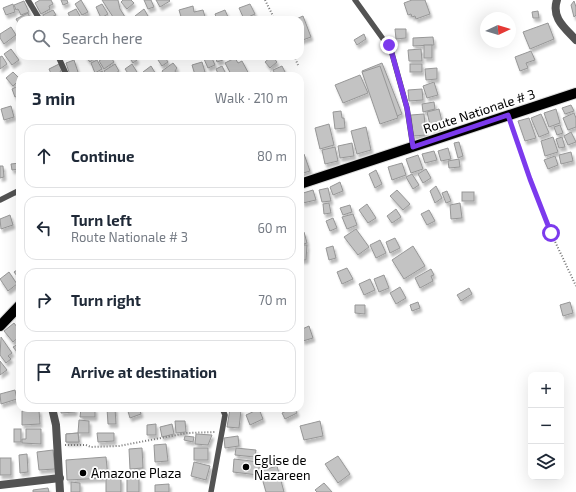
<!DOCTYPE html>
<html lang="en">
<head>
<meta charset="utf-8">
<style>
	body { margin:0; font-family:"Exo 2",sans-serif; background:#f6f6f7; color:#1f2937 }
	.controls { position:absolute; right:12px; bottom:12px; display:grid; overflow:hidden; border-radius:8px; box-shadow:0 4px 16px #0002 }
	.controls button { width:36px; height:36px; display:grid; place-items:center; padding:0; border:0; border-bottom:1px solid #e0e1e3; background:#fff; color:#1f2937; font:20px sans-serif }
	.compass { position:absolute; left:480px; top:12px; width:36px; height:36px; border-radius:50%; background:#fff; box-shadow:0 4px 16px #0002; rotate:86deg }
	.stop { position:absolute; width:12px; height:12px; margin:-9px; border:3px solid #7c3aed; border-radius:50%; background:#fff }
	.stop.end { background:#7c3aed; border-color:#fff; box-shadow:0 1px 4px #0008 }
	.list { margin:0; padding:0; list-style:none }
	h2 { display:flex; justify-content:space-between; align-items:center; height:52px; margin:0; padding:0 16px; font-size:17px }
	h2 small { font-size:13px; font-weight:400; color:#747a83 }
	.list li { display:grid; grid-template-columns:26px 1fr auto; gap:12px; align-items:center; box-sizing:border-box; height:64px; margin:0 8px 8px; padding:0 8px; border:1px solid #e0e1e3; border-radius:12px }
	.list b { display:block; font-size:15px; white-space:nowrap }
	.list p { margin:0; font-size:13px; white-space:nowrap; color:#747a83 }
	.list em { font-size:13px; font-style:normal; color:#747a83 }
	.icon { flex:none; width:22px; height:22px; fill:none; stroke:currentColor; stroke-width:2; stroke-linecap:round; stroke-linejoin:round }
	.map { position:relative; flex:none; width:576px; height:492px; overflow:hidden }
	.search { position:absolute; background:#fff; box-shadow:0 4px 16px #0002; left:16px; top:16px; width:288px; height:44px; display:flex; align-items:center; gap:10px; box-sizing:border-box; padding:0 14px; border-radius:12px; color:#747a83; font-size:15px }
	.panel { position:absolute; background:#fff; box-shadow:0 4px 16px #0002; left:16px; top:72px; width:288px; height:340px; border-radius:12px }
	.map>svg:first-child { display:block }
</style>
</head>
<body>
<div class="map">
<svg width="576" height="492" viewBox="0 0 576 492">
	<defs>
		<filter id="shadow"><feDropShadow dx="2" dy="3.5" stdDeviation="1" flood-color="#0004"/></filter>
	</defs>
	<rect width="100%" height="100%" fill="#fff"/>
	<!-- building -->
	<g fill="#c3c3c3" stroke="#979797" filter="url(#shadow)">
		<path d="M 40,0 L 51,0 L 53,4 L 49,6 L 50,9 L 41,14 L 35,3 Z"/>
		<path d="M 61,0 L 67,0 L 68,3 L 63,5 Z"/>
		<path d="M 81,0 L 88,12 L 82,15 L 75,4 Z"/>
		<path d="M 102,0 L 118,0 L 120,9 L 127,20 L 115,20 Z"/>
		<path d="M 123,0 L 131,0 L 134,3 L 127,9 L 121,2 Z"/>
		<path d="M 144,0 L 151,0 L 154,7 L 148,9 Z"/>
		<path d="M 156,0 L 169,0 L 170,1 L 160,7 Z"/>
		<path d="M 412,0 L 425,0 L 430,14 L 416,19 L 415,16 L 412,17 L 411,14 L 408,15 L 404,3 Z"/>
		<path d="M 24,1 L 29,12 L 21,15 L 18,9 L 16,10 L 14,5 Z"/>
		<path d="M 574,1 L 576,7 L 576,15 L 574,17 L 571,5 Z"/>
		<path d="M 13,4 L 15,12 L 6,15 L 3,8 Z"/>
		<path d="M 102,4 L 108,14 L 101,18 L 96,7 Z"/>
		<path d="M 250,4 L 255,14 L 244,19 L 239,8 Z"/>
		<path d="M 193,6 L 194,12 L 203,10 L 206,20 L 182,20 L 179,10 Z"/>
		<path d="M 76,9 L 80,16 L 71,20 L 68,13 Z"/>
		<path d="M 144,9 L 148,16 L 142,20 L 138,20 L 135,16 Z"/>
		<path d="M 53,10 L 56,15 L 45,20 L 43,15 Z"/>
		<path d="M 225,10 L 228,17 L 222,20 L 217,20 L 215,14 Z"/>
		<path d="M 538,11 L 539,18 L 533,18 L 532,12 Z"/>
		<path d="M 28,13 L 31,20 L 20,20 L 20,26 L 16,19 Z"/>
		<path d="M 303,16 L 311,37 L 300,41 L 300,20 L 294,20 Z"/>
		<path d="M 548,23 L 554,39 L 530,49 L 523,32 Z"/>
		<path d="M 11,27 L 16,35 L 4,44 L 0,38 L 0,34 Z"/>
		<path d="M 395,29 L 406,29 L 406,38 L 396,39 Z"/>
		<path d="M 364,34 L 366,39 L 357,45 L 354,40 Z"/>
		<path d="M 433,37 L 434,45 L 413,46 L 413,38 Z"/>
		<rect x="424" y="45" width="8" height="13"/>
		<path d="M 11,49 L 19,60 L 12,65 L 4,54 Z"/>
		<path d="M 421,49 L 422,61 L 409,61 L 408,50 Z"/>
		<path d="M 531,51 L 535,60 L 526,63 L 528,68 L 520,71 L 515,57 Z"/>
		<path d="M 2,56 L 7,64 L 0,69 L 0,57 Z"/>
		<path d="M 85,56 L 93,56 L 95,58 L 90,62 Z"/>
		<path d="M 106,56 L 110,56 L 114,62 L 104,69 L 99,61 Z"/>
		<path d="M 131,56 L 135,56 L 137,60 L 133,63 L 129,57 Z"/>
		<path d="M 164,56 L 168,62 L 162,66 L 158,60 Z"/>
		<path d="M 211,56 L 215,65 L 208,68 L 204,59 Z"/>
		<path d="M 215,56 L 220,56 L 223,60 L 217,62 Z"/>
		<path d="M 272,56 L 277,62 L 270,68 L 265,62 Z"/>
		<path d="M 235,58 L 238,63 L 242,61 L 250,76 L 232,76 L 225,63 Z"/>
		<path d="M 74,60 L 78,72 L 70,75 L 66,63 Z"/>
		<path d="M 97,60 L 102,69 L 95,73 L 91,63 Z"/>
		<path d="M 202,62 L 205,72 L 195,75 L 192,65 Z"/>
		<path d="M 173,63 L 177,68 L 175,71 L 178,76 L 165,76 L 162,71 Z"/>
		<path d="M 382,63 L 402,114 L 382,122 L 362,71 Z"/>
		<path d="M 59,64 L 62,70 L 60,71 L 63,76 L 52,76 L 49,69 Z"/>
		<path d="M 115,64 L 119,71 L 111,76 L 107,76 L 104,71 Z"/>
		<path d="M 132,64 L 137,72 L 130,76 L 125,69 Z"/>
		<rect x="410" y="64" width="12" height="8"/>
		<path d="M 151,66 L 157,76 L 145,76 L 143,72 Z"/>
		<path d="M 222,66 L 226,74 L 219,76 L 216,69 Z"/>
		<path d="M 282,66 L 286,74 L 282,76 L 276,76 L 273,70 Z"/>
		<path d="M 380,66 L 398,118 L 380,124 L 362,72 Z"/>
		<path d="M 437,68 L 437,79 L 426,80 L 425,69 Z"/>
		<path d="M 102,71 L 105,76 L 94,76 Z"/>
		<path d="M 13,72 L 20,79 L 13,86 L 6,78 Z"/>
		<path d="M 271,72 L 273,76 L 261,76 Z"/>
		<path d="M 360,75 L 368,93 L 343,103 L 335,85 Z"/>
		<path d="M 434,82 L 438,95 L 427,98 L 423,86 Z"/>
		<path d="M 20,85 L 20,95 L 15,97 L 12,89 Z"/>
		<path d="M 422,89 L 423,100 L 409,101 L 408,90 Z"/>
		<path d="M 434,102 L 435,109 L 423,112 L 422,104 Z"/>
		<path d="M 571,105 L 574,111 L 565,114 L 562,108 Z"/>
		<path d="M 11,106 L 14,117 L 4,120 L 1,109 Z"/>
		<path d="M 439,109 L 443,126 L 431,129 L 427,112 Z"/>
		<path d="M 556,109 L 560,123 L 549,127 L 544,113 Z"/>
		<path d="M 341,111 L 342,118 L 344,118 L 345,128 L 335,129 L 333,112 Z"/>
		<path d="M 574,113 L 576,118 L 576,127 L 568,130 L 563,118 Z"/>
		<path d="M 424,114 L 426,135 L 413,136 L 411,115 Z"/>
		<path d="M 541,114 L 549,133 L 539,137 L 531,118 Z"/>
		<path d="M 529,118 L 536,138 L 525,141 L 518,121 Z"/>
		<path d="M 329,124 L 334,145 L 320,149 L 315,128 Z"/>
		<path d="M 560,125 L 563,133 L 557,135 L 554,127 Z"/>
		<path d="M 366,127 L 371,150 L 357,154 L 351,131 Z"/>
		<path d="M 571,132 L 576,142 L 568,145 L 564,136 Z"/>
		<path d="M 553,137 L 558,152 L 545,156 L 541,141 Z"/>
		<path d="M 562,137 L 565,147 L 559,148 L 556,139 Z"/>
		<path d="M 459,142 L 463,156 L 458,158 L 454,143 Z"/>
		<path d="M 352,143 L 354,156 L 340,158 L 338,146 Z"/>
		<path d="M 335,147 L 338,161 L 325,164 L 322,150 Z"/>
		<path d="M 448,148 L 451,159 L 441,161 L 438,151 Z"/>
		<path d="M 434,151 L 437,160 L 425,163 L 422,154 Z"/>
		<path d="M 571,152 L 573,161 L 561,164 L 559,155 Z"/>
		<path d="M 304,154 L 310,171 L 300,174 L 300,155 Z"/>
		<path d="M 418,155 L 423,169 L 411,173 L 406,159 Z"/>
		<path d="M 555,156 L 558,165 L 548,169 L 544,160 Z"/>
		<path d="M 459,159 L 460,167 L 449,168 L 448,161 Z"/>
		<path d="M 20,163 L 20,169 L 12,170 L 11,164 Z"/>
		<path d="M 402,163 L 406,175 L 392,180 L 388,167 Z"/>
		<path d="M 0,166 L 3,166 L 4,177 L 0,178 Z"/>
		<path d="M 426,169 L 431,178 L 423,183 L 418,174 Z"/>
		<path d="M 376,170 L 382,184 L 375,188 L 369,174 Z"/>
		<path d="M 412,174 L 419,185 L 413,189 L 406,177 Z"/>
		<path d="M 340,182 L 343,191 L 333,195 L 330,187 Z"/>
		<path d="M 436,186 L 442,198 L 435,203 L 430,191 Z"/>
		<path d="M 328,188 L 331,201 L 322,202 L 319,190 Z"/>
		<path d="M 313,190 L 316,200 L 303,203 L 300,194 Z"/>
		<path d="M 397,190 L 410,204 L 403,210 L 390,196 Z"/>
		<path d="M 447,191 L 451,201 L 446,203 L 442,193 Z"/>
		<rect x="462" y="192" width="12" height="9"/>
		<path d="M 20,193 L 20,203 L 19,204 L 16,195 Z"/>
		<path d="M 329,203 L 331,213 L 324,214 L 323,204 Z"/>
		<path d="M 460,203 L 462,218 L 451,219 L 450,205 Z"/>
		<path d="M 367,204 L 376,218 L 368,223 L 359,210 Z"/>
		<path d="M 350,205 L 352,212 L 343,215 L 340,208 Z"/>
		<path d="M 396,209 L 401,217 L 392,223 L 387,216 Z"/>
		<path d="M 429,210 L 435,221 L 427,225 L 421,214 Z"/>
		<path d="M 353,214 L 357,225 L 347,229 L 342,217 Z"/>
		<path d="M 10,215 L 13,225 L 1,229 L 0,219 Z"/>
		<path d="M 333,218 L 337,228 L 330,231 L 326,221 Z"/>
		<path d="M 356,229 L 369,247 L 358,255 L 344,237 Z"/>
		<path d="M 304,232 L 307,243 L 301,245 L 300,233 Z"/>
		<path d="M 395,238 L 400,248 L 390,253 L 386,242 Z"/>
		<path d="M 380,240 L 386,253 L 376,258 L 370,245 Z"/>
		<path d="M 300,245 L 307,245 L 306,260 L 300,260 Z"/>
		<path d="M 333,246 L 336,258 L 329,260 L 326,248 Z"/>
		<path d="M 413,246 L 425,266 L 404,279 L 392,260 Z"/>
		<path d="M 20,268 L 20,280 L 14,272 Z"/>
		<path d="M 347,268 L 353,279 L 342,284 L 337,272 Z"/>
		<path d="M 431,269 L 434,275 L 431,276 L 433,281 L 420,288 L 415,278 Z"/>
		<path d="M 9,272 L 17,284 L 8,291 L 0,279 Z"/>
		<path d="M 384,275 L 389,288 L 379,292 L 374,279 Z"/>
		<path d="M 370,279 L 375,290 L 364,295 L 359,284 Z"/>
		<path d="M 400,287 L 406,298 L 396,304 L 390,293 Z"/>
		<path d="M 469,288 L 472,294 L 461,301 L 457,295 Z"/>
		<path d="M 418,302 L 420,308 L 412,311 L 410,305 Z"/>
		<path d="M 570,302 L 573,313 L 563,316 L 560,305 Z"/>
		<path d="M 355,305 L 365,305 L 365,314 L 355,313 Z"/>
		<path d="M 14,323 L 20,331 L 20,336 L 13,342 L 4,331 Z"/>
		<path d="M 309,326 L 313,338 L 303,341 L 300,330 Z"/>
		<path d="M 1,337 L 12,353 L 8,356 L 11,359 L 6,363 L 0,355 Z"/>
		<path d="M 20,343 L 20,350 L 17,352 L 13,347 Z"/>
		<path d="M 0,361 L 7,370 L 0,375 Z"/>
		<path d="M 15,390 L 17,399 L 1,404 L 0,394 Z"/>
		<path d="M 61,408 L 75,408 L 75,412 L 61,413 Z"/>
		<path d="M 81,408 L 95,409 L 95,417 L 80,417 Z"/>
		<path d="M 107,408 L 115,408 L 116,424 L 108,424 Z"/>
		<path d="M 127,408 L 139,408 L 141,414 L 130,418 Z"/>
		<path d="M 292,408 L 295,408 L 297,413 L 285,419 L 282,413 Z"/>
		<path d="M 230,409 L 241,410 L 239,428 L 227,427 Z"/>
		<path d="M 259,409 L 263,419 L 250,425 L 246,415 Z"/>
		<path d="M 39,410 L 40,424 L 22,425 L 22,411 Z"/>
		<path d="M 79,420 L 89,421 L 89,433 L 78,433 Z"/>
		<path d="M 175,421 L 185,421 L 186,432 L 176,433 Z"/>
		<path d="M 320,421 L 323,436 L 304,440 L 300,426 Z"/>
		<path d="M 156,424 L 156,435 L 147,435 L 147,425 Z"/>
		<path d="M 172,424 L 174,434 L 162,437 L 160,427 Z"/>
		<rect x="14" y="429" width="7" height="13"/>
		<path d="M 26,429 L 41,429 L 41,444 L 22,443 L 22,439 L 26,439 Z"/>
		<path d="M 78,433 L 79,442 L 66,442 L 66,434 Z"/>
		<path d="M 78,433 L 79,442 L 66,442 L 66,434 Z"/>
		<path d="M 97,433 L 114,433 L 114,441 L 98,442 Z"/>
		<path d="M 196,434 L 212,435 L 208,445 L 195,444 Z"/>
		<path d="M 185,436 L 194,437 L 193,442 L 184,440 Z"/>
		<path d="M 238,436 L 239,446 L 225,448 L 224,438 Z"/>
		<path d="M 166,444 L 168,461 L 155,462 L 154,445 Z"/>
		<path d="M 142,448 L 143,468 L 130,469 L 129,449 Z"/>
		<rect x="194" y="448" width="14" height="12"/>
		<path d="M 236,448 L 256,450 L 255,457 L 235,455 Z"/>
		<path d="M 53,450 L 55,469 L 39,470 L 37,452 Z"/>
		<path d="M 27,454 L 28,472 L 20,473 L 19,455 Z"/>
		<path d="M 338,456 L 350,474 L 338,483 L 325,464 Z"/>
		<path d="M 106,457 L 108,478 L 67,480 L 66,460 Z"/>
		<rect x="0" y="458" width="11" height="17"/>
		<path d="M 234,459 L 260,462 L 258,475 L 233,472 Z"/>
		<path d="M 194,462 L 210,466 L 206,480 L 191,476 Z"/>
		<path d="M 277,466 L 284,492 L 266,492 L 260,471 Z"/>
		<path d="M 127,477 L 139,478 L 139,492 L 127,492 Z"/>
		<rect x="106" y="479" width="15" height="13"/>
		<path d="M 71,482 L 80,483 L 80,492 L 71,492 Z"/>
		<path d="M 324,483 L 332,492 L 317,492 L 315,490 Z"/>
		<path d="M 169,484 L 169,492 L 155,492 L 155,485 Z"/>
		<path d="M 48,488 L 49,492 L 33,492 L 33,490 Z"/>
	</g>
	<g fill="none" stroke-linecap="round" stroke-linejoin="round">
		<!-- primary casing -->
		<g stroke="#dbdbdb" stroke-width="12">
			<g id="primary">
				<path d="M 300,184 L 576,93"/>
				<path d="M 0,326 L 20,305"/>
			</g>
		</g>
		<!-- path -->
		<g stroke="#757575" stroke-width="2" stroke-dasharray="1 2" stroke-linecap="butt">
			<path d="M 265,0 L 275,20"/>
			<path d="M 294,56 L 298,65"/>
			<path d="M 511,124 L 551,233 L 576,286"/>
			<path d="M 65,445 L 86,445 L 91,447 L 119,446 L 187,433 L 215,432"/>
		</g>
		<!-- service -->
		<g stroke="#535353" stroke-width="5.5">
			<path d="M 28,0 L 40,20"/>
			<path d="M 355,0 L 391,50 L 407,108 L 413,147"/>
			<path d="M 58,56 L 67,76"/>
			<path d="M 0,200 L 20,190"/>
			<path d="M 211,492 L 225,415 L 222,408"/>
		</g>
		<!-- minor -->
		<g stroke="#535353" stroke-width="8">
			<path d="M 557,0 C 551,18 565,28 576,40"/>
			<path d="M 52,408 L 56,425 L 60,492"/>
			<path d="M 0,485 L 60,478"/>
		</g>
		<!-- primary -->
		<use href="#primary" stroke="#000" stroke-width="10"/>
	</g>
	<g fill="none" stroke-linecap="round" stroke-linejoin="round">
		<!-- route -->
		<path stroke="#7c3aed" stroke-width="5" d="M 389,45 L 391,50 L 407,108 L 413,147 L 508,115 L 530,179 L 551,233"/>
	</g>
	<!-- markers -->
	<g fill="#000" stroke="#fff" stroke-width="1.5">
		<circle cx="246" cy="467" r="4"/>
		<circle cx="83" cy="473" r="4"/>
	</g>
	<g text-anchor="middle" stroke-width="3.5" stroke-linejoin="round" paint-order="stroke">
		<!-- street labels -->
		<g font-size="13" fill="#000" stroke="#fff">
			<text transform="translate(479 111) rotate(-18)" y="5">Route Nationale # 3</text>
		</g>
		<!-- poi labels -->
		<g font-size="13" fill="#000" stroke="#fff" text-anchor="start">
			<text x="254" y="465">Eglise de<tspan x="254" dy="15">Nazareen</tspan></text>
			<text x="91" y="478">Amazone Plaza</text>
		</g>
	</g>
</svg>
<div class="controls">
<button>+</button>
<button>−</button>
<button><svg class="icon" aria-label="layers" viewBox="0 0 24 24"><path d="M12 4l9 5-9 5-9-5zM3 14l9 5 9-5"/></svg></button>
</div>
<svg class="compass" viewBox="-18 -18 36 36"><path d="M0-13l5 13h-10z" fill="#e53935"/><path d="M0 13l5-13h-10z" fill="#747a83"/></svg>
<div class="stop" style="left:551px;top:233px"></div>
<div class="stop end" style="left:389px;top:45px"></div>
<div class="search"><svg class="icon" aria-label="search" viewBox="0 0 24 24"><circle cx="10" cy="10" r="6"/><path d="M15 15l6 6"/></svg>Search here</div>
<section class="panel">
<h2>3 min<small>Walk · 210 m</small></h2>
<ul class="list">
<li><svg class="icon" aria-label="ahead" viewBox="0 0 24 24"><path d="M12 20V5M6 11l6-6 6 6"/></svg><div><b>Continue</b></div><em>80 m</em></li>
<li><svg class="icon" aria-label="left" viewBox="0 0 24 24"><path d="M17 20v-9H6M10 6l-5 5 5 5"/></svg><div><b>Turn left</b><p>Route Nationale # 3</p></div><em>60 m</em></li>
<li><svg class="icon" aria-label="right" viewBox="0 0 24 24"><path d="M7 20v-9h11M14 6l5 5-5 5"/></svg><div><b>Turn right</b></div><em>70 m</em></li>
<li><svg class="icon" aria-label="arrive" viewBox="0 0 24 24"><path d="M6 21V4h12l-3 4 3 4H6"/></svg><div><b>Arrive at destination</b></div></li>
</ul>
</section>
</div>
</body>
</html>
